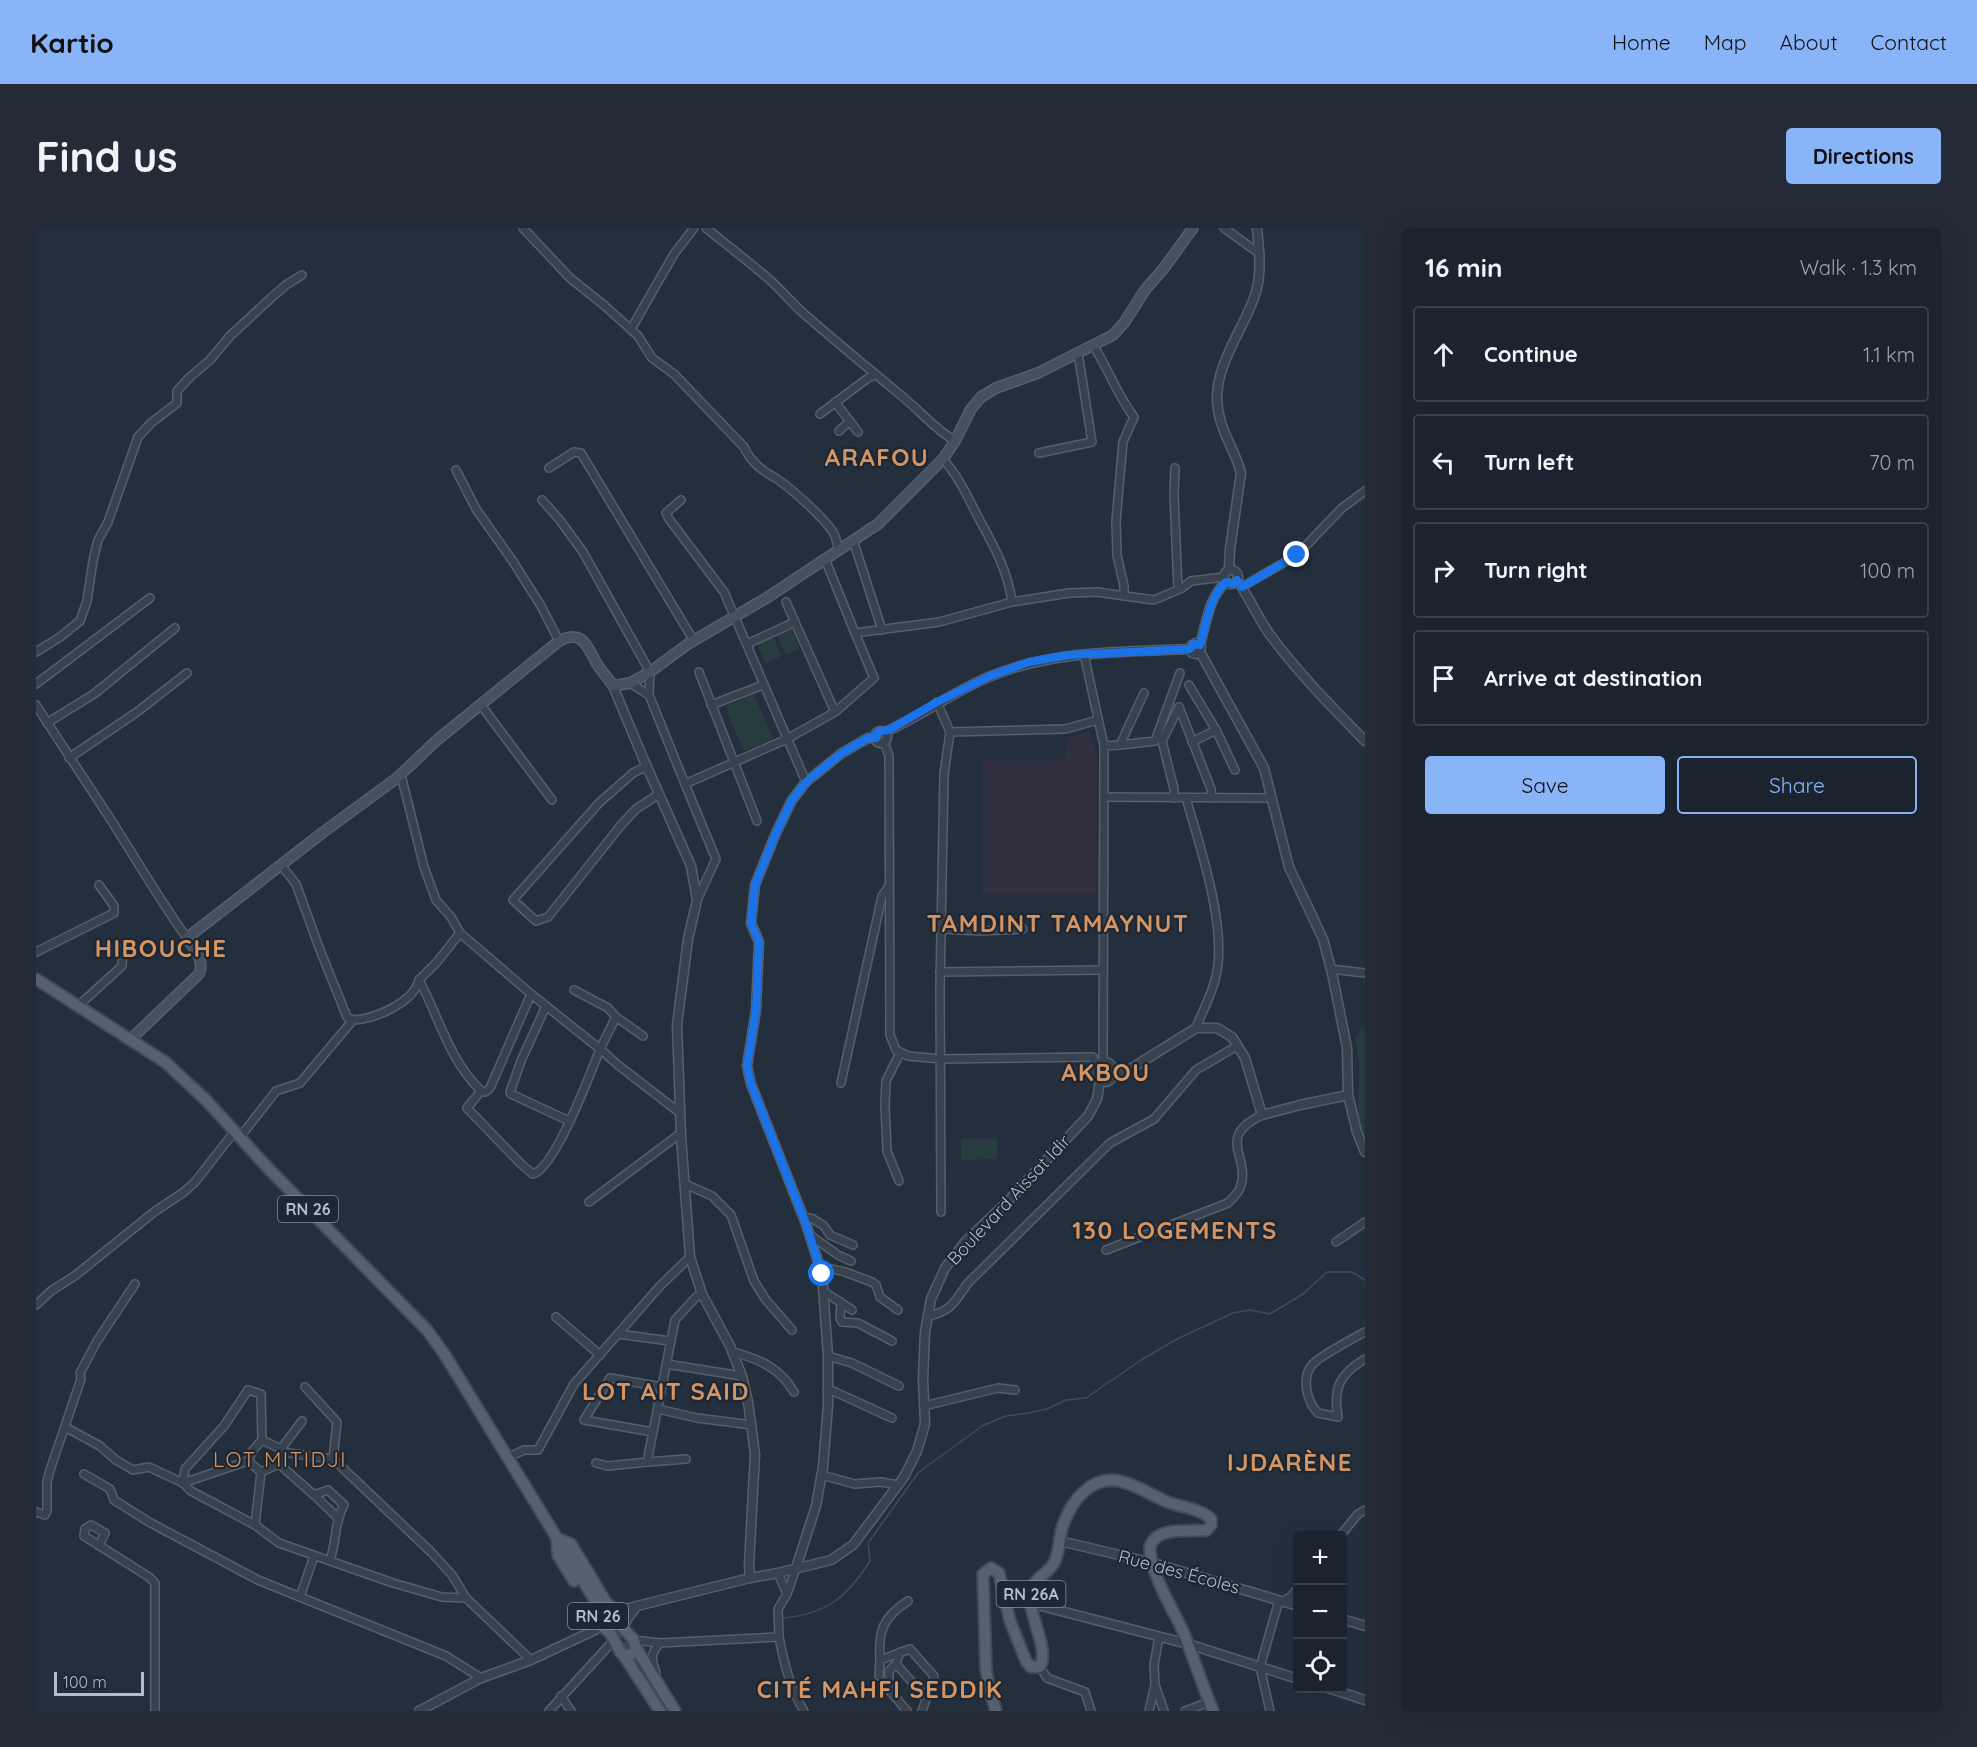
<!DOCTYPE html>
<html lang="en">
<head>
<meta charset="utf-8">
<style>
	body { margin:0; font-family:Quicksand,sans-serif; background:#242b36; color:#f1f3f6 }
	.controls { position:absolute; right:18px; bottom:18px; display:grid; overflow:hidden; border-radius:6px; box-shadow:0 6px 24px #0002 }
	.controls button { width:54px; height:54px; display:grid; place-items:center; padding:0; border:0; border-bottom:2px solid #39404a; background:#1b232e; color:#f1f3f6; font:30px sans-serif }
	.scale { position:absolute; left:18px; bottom:15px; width:90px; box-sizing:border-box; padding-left:6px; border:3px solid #b4bcc9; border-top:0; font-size:16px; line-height:21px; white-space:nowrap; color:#b4bcc9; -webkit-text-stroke:4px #1d2633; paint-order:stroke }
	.stop { position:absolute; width:18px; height:18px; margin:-14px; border:4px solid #1a73e8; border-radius:50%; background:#fff }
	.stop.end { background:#1a73e8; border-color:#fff; box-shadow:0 2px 6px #0008 }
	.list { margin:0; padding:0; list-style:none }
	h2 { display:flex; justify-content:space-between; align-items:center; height:78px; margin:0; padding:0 24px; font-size:26px }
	h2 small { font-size:20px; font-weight:400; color:#a0a4aa }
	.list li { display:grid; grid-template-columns:39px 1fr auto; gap:18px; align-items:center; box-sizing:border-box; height:96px; margin:0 12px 12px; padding:0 12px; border:2px solid #39404a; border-radius:6px }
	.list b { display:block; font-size:22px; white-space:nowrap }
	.list em { font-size:20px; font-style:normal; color:#a0a4aa }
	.actions { display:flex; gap:12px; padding:18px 24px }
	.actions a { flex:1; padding:14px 0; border:2px solid #8ab4f8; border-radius:6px; text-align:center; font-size:21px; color:#8ab4f8 }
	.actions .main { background:#8ab4f8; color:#111 }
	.icon { flex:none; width:33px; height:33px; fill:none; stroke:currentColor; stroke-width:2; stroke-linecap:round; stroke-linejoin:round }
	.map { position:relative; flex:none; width:1329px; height:1483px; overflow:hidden; border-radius:6px }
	header { display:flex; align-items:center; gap:36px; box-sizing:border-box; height:84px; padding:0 30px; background:#8ab4f8; color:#111 }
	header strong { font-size:28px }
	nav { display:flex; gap:33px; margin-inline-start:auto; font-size:21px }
	.intro { display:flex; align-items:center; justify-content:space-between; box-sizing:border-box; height:144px; padding:0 36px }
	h1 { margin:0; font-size:42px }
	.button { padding:15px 27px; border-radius:6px; background:#8ab4f8; color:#111; font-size:21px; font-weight:700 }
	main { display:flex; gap:36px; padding:0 36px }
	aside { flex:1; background:#1b232e; border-radius:6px; box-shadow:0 6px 24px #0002 }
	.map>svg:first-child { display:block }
</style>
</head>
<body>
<header>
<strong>Kartio</strong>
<nav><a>Home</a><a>Map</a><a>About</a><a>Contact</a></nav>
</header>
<div class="intro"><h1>Find us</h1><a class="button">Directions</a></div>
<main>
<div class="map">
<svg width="1329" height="1483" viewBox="0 0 1329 1483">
	<rect width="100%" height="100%" fill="#242f3e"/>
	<!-- medical -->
	<path fill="#32303f" d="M 1055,504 L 1061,531 L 1060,667 L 947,667 L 947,532 L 1031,531 L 1031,510 Z"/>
	<!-- green -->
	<g fill="#263c3f">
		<path d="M 755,401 L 764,421 L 750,427 L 741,407 Z"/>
		<path d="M 737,408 L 745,428 L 729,435 L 721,415 Z"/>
		<path d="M 718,466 L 737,511 L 708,523 L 689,479 Z"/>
		<path d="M 1323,801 L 1329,801 L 1329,908 L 1324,896 L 1322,885 L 1323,831 L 1322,830 L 1319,808 L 1323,808 Z"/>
		<path d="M 925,911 L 961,911 L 961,931 L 925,932 Z"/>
	</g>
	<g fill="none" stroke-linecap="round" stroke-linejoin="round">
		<!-- stream -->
		<path stroke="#394c67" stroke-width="1.5" d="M 747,1390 C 791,1386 811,1369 834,1333 L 832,1315 L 882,1245 L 946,1198 L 970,1188 L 993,1185 L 1011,1181 L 1030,1172 L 1050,1170 L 1105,1132 L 1141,1111 L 1197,1085 L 1214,1082 L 1234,1086 L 1267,1066 L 1291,1044 L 1316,1044 L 1329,1052"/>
		<!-- primary-tunnel -->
		<path stroke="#3a4453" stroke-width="10" stroke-dasharray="10 5" stroke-linecap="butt" d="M 562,1377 L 602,1435"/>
		<!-- minor casing -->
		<g stroke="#565f6c" stroke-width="10">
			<g id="minor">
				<path d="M 487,0 L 534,50 L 569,78 L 602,108 L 616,130 L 638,146 L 708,219 C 715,235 727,243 741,251 C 757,262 786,288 797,304 C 800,309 801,316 803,322"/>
				<path d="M 670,0 C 691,17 713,34 734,52 C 745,62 755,74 766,84 C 799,113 833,141 867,169 C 885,184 899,201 919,213"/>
				<path d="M 1188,0 L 1224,26"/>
				<path d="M 595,101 L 638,26 L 658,0"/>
				<path d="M 1057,117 C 1072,140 1081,167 1098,189 L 1087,214 L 1080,293 L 1081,327 L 1088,358 L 1088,368"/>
				<path d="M 799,174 L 822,204"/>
				<path d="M 784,186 L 832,150 L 839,147"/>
				<path d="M 803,203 L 814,193"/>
				<path d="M 1003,225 L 1056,214 L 1042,125"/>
				<path d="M 907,231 C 922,248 931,267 941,287 C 956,315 972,342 976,374"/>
				<path d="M 513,240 L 538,224 L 545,225 L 658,413"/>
				<path d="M 1139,240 L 1138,267 L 1142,361"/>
				<path d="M 420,242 L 440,281 L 476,332 L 505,378 L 523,413"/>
				<path d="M 506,272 L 523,291 L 547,324 L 614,444 L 613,467 L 649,556"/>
				<path d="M 645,272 L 630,285 L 633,291 L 688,364 L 770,554"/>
				<path d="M 817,312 L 846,402"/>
				<path d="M 789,331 L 819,405"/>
				<path d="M 1206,359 L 1261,327 L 1306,280 L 1329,263"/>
				<path d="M 750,374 L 799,484"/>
				<path d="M 711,416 L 759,394"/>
				<path d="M 0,424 L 24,409 L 44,393 L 51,373 L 57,333 L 62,312 L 72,294 L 102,209 L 115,195 L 141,175 L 141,163 L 154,149 L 174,132 L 194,108 L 235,70 L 250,57 L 266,47"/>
				<path d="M 1048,426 L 1068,518 L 1067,834"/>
				<path d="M 663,444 L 721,593"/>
				<path d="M 594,455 L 613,467"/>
				<path d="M 0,456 L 114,370"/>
				<path d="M 1153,457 L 1180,502 L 1199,542"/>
				<path d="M 901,474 L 914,504 L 908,546 L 904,759 L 905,984"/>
				<path d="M 0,477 C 23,513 47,549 71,586 C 98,627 122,670 151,710"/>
				<path d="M 445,477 L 516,572"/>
				<path d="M 675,477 L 727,457"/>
				<path d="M 1143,479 L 1175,561 L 1176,570"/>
				<path d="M 11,495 L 58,466 L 139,400"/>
				<path d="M 914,504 L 1029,501 L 1062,492"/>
				<path d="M 848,514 L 853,528 L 854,807 L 860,822 L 872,828 L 905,831 L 1057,829 L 1061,837"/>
				<path d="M 1156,514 L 1180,502"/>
				<path d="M 1084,517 L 1119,513 L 1144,445"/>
				<path d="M 1068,518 L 1084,517 L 1108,465"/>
				<path d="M 33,530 L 101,484 L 151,445"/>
				<path d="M 611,538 L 597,545 L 563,575 L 477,672 L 500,693 L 512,689 L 586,596 L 600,581 L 623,566"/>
				<path d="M 365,547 L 388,639 L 400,672 L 415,689 L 424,705 L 495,766"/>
				<path d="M 1068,569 L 1236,570"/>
				<path d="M 1138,570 L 1138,561 L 1126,513 L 1143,479"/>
				<path d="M 1150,570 C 1164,619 1193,703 1179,752 C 1175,768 1166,784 1160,800"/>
				<path d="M 245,637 L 260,656 L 284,722 L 311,789 L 317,792"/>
				<path d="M 661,672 L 680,631 L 649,556 L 751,511 L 799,484 L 838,450 L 819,405 L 903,394 L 976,374 L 1033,365 L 1061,364 L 1118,372 L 1146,360 L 1155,353 L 1188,349"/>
				<path d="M 905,701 L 945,703 L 987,701"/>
				<path d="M 424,705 L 401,734 L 383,752 C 404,791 412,830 445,863"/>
				<path d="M 0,724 L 78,685 L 78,678 L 63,657"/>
				<path d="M 1295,741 L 1329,745"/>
				<path d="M 904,744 L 1066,742"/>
				<path d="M 538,762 L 572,780 L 580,789"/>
				<path d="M 42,778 L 86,738 L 87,724 L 84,720"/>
				<path d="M 510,778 L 485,833 L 474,864 L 475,866 L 533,893"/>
				<path d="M 607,808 L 580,789 L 564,821 L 495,766 L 454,860 L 449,864 L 445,863 L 431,880 L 485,936 L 497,946 C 519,940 555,844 564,821 L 582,837 L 644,885"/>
				<path d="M 805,855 L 846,668 L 853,658"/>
				<path d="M 204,909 L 240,863 L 264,855 L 317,792 C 339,791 377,775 383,752"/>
				<path d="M 863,953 L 851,923 L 849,877 L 850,853 L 864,825"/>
				<path d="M 649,956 L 676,968 L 695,987 L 718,1053 L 730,1072 L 756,1102"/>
				<path d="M 553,974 L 645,905"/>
				<path d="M 768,989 L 777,991 L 788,998 L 794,1007 L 817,1017"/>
				<path d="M 774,1007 L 802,1027 L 815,1033"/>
				<path d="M 1300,1014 L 1329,994"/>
				<path d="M 1070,1022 L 1192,975 C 1196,970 1202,966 1204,960 C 1216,929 1178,910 1226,887"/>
				<path d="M 783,1038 L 809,1044 L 836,1054 L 840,1057 L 844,1069 L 862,1082"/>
				<path d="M 787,1063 L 816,1082"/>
				<path d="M 805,1074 L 804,1090 L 806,1094 L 822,1095 L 856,1113"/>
				<path d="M 0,1077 L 15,1063 L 40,1047 L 118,984 L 148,964 L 159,954 L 199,903"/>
				<path d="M 892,1088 C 915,1084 919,1073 932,1055 L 1074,915 L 1118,891 L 1160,842 L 1201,818"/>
				<path d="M 520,1089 L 564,1127"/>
				<path d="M 1329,1104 C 1318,1110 1282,1129 1276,1137 C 1265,1150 1271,1174 1282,1185 L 1302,1189 C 1297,1161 1303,1146 1329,1131"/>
				<path d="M 582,1106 L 634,1113"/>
				<path d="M 697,1124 C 723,1131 744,1140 758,1164"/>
				<path d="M 792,1128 L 816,1135 L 863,1158"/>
				<path d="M 630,1136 L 706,1148"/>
				<path d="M 269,1159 L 301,1194 L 297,1231"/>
				<path d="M 791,1163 L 797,1163 L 856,1190"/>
				<path d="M 888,1178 L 962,1160 L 979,1162"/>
				<path d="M 622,1181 L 661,1190 L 716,1197"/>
				<path d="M 29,1199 L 64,1218 L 80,1232 L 97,1242 L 113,1239 L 147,1255 L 212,1233"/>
				<path d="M 617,1204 L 548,1192 L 574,1150 L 626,1159"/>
				<path d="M 226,1212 L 217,1222 L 212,1233 L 225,1244 L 243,1236 L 245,1221 L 226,1212 L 225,1166 L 212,1162 L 188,1198 L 149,1241 L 147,1255 L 155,1263 L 219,1297 L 243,1315 L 357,1355 L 406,1369 L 430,1370"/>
				<path d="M 245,1221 L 266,1193"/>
				<path d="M 246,1224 L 297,1231 L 395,1324 L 416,1347 L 430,1370 L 495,1432"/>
				<path d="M 471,1230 L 488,1222 L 502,1222 L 538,1156 L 624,1058 L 654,1029"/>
				<path d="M 611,1234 L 650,1231"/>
				<path d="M 560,1235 L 572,1238 L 611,1234 L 639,1092 L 660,1069 L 666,1066"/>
				<path d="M 243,1236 L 278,1267 L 292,1262 L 308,1277 C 298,1295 301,1312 294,1332"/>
				<path d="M 48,1246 L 74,1261 L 78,1272 L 113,1294 L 222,1352 L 410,1428 L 445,1450"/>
				<path d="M 785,1247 L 819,1256 L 845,1254 L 862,1257"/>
				<path d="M 278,1267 L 301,1289"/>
				<path d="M 0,1284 L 9,1287 L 11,1283 L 11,1254 L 14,1242 L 45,1151 L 44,1145 L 61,1113 L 99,1056"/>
				<path d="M 219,1297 L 225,1244"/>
				<path d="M 1304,1308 L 1322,1286 L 1329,1282"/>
				<path d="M 63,1318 L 69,1305 L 55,1297 L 49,1301 L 48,1308 L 113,1349 L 119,1355 L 119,1483"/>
				<path d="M 742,1345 L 751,1366"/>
				<path d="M 264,1369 L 278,1328"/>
				<path d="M 872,1373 C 847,1389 842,1403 844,1432 L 874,1421 L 898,1448 L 886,1483"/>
				<path d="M 743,1409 L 742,1381 L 751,1366 L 760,1340"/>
				<path d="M 598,1412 L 624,1415 L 743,1409 C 748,1435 754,1460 768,1483"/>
				<path d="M 864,1424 L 860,1436 L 890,1470"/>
				<path d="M 860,1436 L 853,1443 L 853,1462 L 871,1483"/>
				<path d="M 1004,1439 L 1011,1450 L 1049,1464 L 1055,1483"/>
				<path d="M 620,1445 C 615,1431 614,1426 624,1415"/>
				<path d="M 843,1448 L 844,1432"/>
				<path d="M 1119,1457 L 1128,1483"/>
				<path d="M 525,1468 L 535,1483"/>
				<path d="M 513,1483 L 578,1412"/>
				<path d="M 1113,1483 L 1119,1457 L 1118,1437 L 1123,1409"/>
				<path d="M 1149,1483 L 1173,1474"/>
				<path d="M 1234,1483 L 1224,1439 L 1242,1376 L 1253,1370 L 1262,1361"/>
			</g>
		</g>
		<!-- tertiary casing -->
		<g stroke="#565f6c" stroke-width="11">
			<g id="tertiary">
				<circle cx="1195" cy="349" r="7"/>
				<path d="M 1193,342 L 1194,321 L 1205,245 C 1198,218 1182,202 1181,171 C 1181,132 1209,100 1220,64 C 1226,43 1223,22 1221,0"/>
				<path d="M 1201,352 C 1214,370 1222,391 1235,408 C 1263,446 1296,479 1329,513"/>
				<path d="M 1164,417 C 1170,396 1173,369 1190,354"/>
				<path d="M 1164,424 L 1160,426 L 1156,425 L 1154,421 L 1156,417 L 1160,415 L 1165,418 L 1164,424 L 1228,540 L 1253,639 L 1287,711 L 1296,745 L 1311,820 L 1312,867 L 1321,904 L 1329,924"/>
				<path d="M 577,458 L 607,530 L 655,638 L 661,672 L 652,711 L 641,797 L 645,908 L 654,1029 L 666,1066 L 694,1118 L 706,1148 L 712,1174 L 719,1226 L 713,1337 L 714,1350"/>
				<circle cx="845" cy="509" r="6"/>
				<path d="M 849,504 C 885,488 918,463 955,448 C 1018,422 1087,424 1154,421"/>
				<circle cx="1068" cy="844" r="10"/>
				<path d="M 1078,848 L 1088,845 L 1160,800 L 1181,800 L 1196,809 L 1209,830 L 1226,887 L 1264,877 L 1312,867"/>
				<path d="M 1024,1313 L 1117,1335 L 1262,1378"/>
				<path d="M 760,1340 L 780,1278 L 787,1239 L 792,1177 L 792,1128 L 786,1046 L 770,996 L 715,856 L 711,838 L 720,782 L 723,714 L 715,695 L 719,657 L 740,605 L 756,572 L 770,554 L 806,525 L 832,510 L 840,510"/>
				<path d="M 994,1375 L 1152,1416 L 1262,1451"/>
				<path d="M 578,1382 L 585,1382 L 714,1350 L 742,1345 L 795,1332 L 817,1317 L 868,1249 L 881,1223 L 889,1196 L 887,1151 L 889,1104 L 895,1071 L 909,1040 L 930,1013 L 970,975 L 1052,888 L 1061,871 L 1064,853"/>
				<path d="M 1306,1391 L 1329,1398"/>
				<path d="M 587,1402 L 591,1391 L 601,1378"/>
				<path d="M 1292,1460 L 1329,1472"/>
				<path d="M 383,1483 L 445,1450 L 495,1432 L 559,1402 L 562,1393"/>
			</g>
		</g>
		<!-- secondary casing -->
		<g stroke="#565f6c" stroke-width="12">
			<path id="secondary" d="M 95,811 L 163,746 C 169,732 158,721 151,710 L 286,605 L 361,550 L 401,512 L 523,413 C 549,400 551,421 563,439 C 567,445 573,451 577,458 L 594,455 L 614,444 L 652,416 L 732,369 L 842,296 L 907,231 L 919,213 L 935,181 L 945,169 L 960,160 L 1002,145 L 1077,107 L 1088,95 L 1109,62 L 1128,40 L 1157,0"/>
		</g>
		<!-- primary casing -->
		<g stroke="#414a57" stroke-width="14">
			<g id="primary">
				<path d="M 0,751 L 129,834 L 170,872 L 230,938 L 391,1102 L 409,1127 L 560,1374"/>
				<path d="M 520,1310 L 535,1316 L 570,1374 L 578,1382"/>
				<path d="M 521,1313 L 522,1327 L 538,1353"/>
				<path d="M 600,1420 L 599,1424 L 592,1428 L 585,1425 L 574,1405 L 564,1396 L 562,1388 L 564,1384 L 574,1381 L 580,1384 L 586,1399 L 598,1412 L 600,1420 L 639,1483"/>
				<path d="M 588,1428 L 624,1483"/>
				<path d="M 960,1483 L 953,1460 L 950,1441 L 947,1346 L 955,1340 L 963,1345 L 974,1393 L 990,1433 L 995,1439 L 1004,1439 C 1014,1420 991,1387 995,1364 C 997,1349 1014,1346 1019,1333 C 1024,1321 1023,1308 1027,1297 C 1035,1274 1055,1247 1083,1253 C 1099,1256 1114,1266 1129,1273 C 1143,1279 1164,1280 1175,1291 L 1175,1297 L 1171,1302 C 1155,1304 1124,1298 1115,1316 C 1113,1320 1114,1325 1115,1330 C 1120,1354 1135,1378 1146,1401 C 1157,1428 1166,1456 1177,1483"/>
			</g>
		</g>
		<!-- minor -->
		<use href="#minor" stroke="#38414e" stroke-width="7"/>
		<!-- tertiary -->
		<use href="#tertiary" stroke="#38414e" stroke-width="8"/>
		<!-- secondary -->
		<use href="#secondary" stroke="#465061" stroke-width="9"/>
		<!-- primary -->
		<use href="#primary" stroke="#56606e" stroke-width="10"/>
	</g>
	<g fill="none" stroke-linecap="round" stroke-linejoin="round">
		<!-- route -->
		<path stroke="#1a73e8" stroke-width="8" d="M 786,1046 L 770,996 L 715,856 L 711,838 L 720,782 L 723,714 L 715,695 L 719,657 L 740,605 L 756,572 L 770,554 L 806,525 L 832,510 L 840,510 L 840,506 L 844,503 L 853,502 L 901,474 L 954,448 L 993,434 L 1033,427 L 1154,421 L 1157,416 L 1164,417 C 1170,397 1173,369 1190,354 L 1197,356 L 1201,352 L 1206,359 L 1261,327"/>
	</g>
	<g text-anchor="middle" stroke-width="4.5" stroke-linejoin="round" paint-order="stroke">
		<!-- shield labels -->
		<g fill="#1d2633" stroke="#878f9c" stroke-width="1.5">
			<rect x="242" y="968" width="60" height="26" rx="4.5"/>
			<rect x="960.5" y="1353" width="69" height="26" rx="4.5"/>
			<rect x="532" y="1375" width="60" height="26" rx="4.5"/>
		</g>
		<g font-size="16" font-weight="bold" fill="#b4bcc9">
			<text x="272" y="987">RN 26</text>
			<text x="995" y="1372">RN 26A</text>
			<text x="562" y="1394">RN 26</text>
		</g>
		<!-- street labels -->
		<g font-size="18" fill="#b4bcc9" stroke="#1d2633">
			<text transform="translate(973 972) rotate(-47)" y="6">Boulevard Aissat Idir</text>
			<text transform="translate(1143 1344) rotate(15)" y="6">Rue des Écoles</text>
		</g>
		<!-- quarter labels -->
		<g font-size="21" letter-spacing="1.5" fill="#d59563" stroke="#1d2633">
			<text x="244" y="1239">LOT MITIDJI</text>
		</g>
		<!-- district labels -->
		<g font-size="24" font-weight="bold" letter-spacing="1.5" fill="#d59563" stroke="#1d2633">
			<text x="841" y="238">ARAFOU</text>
			<text x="1022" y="704">TAMDINT TAMAYNUT</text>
			<text x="125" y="729">HIBOUCHE</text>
			<text x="1070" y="853">AKBOU</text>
			<text x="1139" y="1011">130 LOGEMENTS</text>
			<text x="630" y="1172">LOT AIT SAID</text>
			<text x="1254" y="1243">IJDARÈNE</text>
			<text x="844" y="1470">CITÉ MAHFI SEDDIK</text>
		</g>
	</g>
</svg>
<div class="controls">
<button>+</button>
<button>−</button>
<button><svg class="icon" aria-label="locate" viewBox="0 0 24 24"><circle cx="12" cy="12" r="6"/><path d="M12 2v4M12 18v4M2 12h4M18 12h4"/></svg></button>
</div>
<div class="scale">100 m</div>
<div class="stop" style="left:786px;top:1046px"></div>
<div class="stop end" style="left:1261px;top:327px"></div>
</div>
<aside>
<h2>16 min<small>Walk · 1.3 km</small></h2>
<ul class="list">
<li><svg class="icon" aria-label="ahead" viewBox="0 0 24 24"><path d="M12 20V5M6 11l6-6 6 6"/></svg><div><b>Continue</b></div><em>1.1 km</em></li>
<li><svg class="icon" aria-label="left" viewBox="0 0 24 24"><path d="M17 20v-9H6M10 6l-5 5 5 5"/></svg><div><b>Turn left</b></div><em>70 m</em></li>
<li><svg class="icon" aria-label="right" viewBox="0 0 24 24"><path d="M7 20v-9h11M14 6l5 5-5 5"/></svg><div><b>Turn right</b></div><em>100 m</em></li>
<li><svg class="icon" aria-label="arrive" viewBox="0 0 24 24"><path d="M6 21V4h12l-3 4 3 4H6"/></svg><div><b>Arrive at destination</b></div></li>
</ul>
<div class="actions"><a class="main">Save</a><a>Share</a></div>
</aside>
</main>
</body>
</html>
